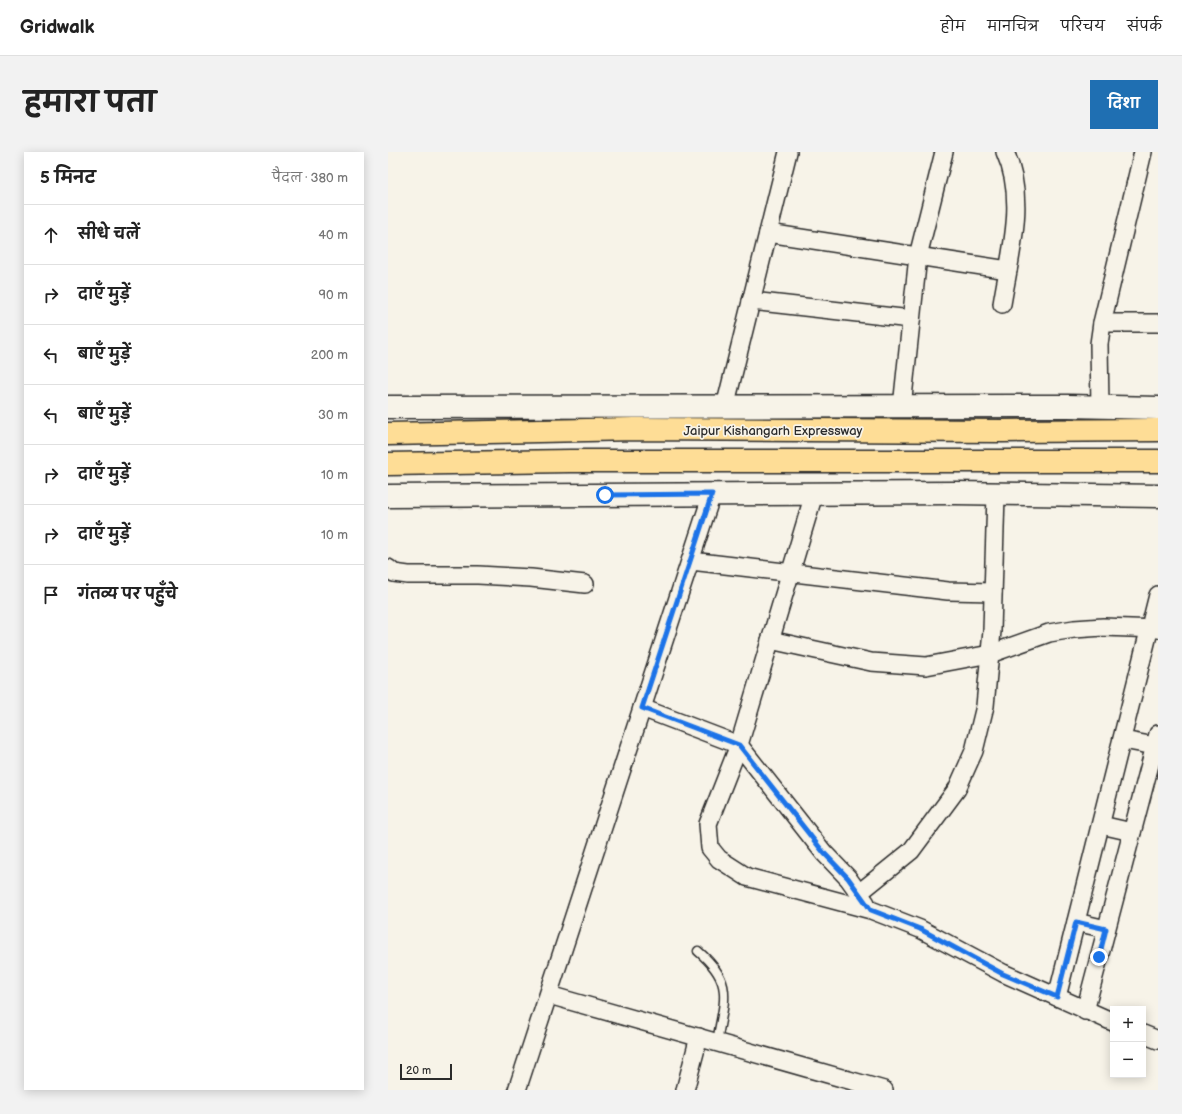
<!DOCTYPE html>
<html lang="hi">
<head>
<meta charset="utf-8">
<style>
	body { margin:0; font-family:"Balsamiq Sans","Playpen Sans Deva",sans-serif; background:#f2f2f2; color:#222 }
	.controls { position:absolute; right:12px; bottom:12px; display:grid; overflow:hidden; border-radius:0px; box-shadow:0 2px 10px #0003 }
	.controls button { width:36px; height:36px; display:grid; place-items:center; padding:0; border:0; border-bottom:1px solid #e0e0e0; background:#fff; color:#222; font:20px sans-serif }
	.scale { position:absolute; left:12px; bottom:10px; width:52px; box-sizing:border-box; padding-left:4px; border:2px solid #2b2b2b; border-top:0; font-size:11px; line-height:14px; white-space:nowrap; color:#2b2b2b; -webkit-text-stroke:3px #f7f3e8; paint-order:stroke }
	.stop { position:absolute; width:12px; height:12px; margin:-9px; border:3px solid #1a73e8; border-radius:50%; background:#fff }
	.stop.end { background:#1a73e8; border-color:#fff; box-shadow:0 1px 4px #0008 }
	.list { margin:0; padding:0; list-style:none }
	h2 { display:flex; justify-content:space-between; align-items:center; height:52px; margin:0; padding:0 16px; font-size:17px }
	h2 small { font-size:13px; font-weight:400; color:#767676 }
	.list li { display:grid; grid-template-columns:26px 1fr auto; gap:12px; align-items:center; box-sizing:border-box; height:60px; padding:0 16px; border-top:1px solid #e0e0e0 }
	.list b { display:block; font-size:15px; white-space:nowrap }
	.list em { font-size:13px; font-style:normal; color:#767676 }
	.icon { flex:none; width:22px; height:22px; fill:none; stroke:currentColor; stroke-width:2; stroke-linecap:round; stroke-linejoin:round }
	.map { position:relative; flex:none; width:770px; height:938px; overflow:hidden; border-radius:0px }
	header { display:flex; align-items:center; gap:24px; box-sizing:border-box; height:56px; padding:0 20px; background:#fff; border-bottom:1px solid #e0e0e0 }
	header strong { font-size:19px }
	nav { display:flex; gap:22px; margin-inline-start:auto; font-size:14px }
	.intro { display:flex; align-items:center; justify-content:space-between; box-sizing:border-box; height:96px; padding:0 24px }
	h1 { margin:0; font-size:28px }
	.button { padding:10px 18px; border-radius:0px; background:#1f6fb2; color:#fff; font-size:14px; font-weight:700 }
	main { display:flex; gap:24px; padding:0 24px }
	aside { flex:1; background:#fff; border-radius:0px; box-shadow:0 2px 10px #0003 }
	.map>svg:first-child { display:block }
</style>
</head>
<body>
<header>
<strong>Gridwalk</strong>
<nav><a>होम</a><a>मानचित्र</a><a>परिचय</a><a>संपर्क</a></nav>
</header>
<div class="intro"><h1>हमारा पता</h1><a class="button">दिशा</a></div>
<main>
<aside>
<h2>5 मिनट<small>पैदल · 380 m</small></h2>
<ul class="list">
<li><svg class="icon" aria-label="ahead" viewBox="0 0 24 24"><path d="M12 20V5M6 11l6-6 6 6"/></svg><div><b>सीधे चलें</b></div><em>40 m</em></li>
<li><svg class="icon" aria-label="right" viewBox="0 0 24 24"><path d="M7 20v-9h11M14 6l5 5-5 5"/></svg><div><b>दाएँ मुड़ें</b></div><em>90 m</em></li>
<li><svg class="icon" aria-label="left" viewBox="0 0 24 24"><path d="M17 20v-9H6M10 6l-5 5 5 5"/></svg><div><b>बाएँ मुड़ें</b></div><em>200 m</em></li>
<li><svg class="icon" aria-label="left" viewBox="0 0 24 24"><path d="M17 20v-9H6M10 6l-5 5 5 5"/></svg><div><b>बाएँ मुड़ें</b></div><em>30 m</em></li>
<li><svg class="icon" aria-label="right" viewBox="0 0 24 24"><path d="M7 20v-9h11M14 6l5 5-5 5"/></svg><div><b>दाएँ मुड़ें</b></div><em>10 m</em></li>
<li><svg class="icon" aria-label="right" viewBox="0 0 24 24"><path d="M7 20v-9h11M14 6l5 5-5 5"/></svg><div><b>दाएँ मुड़ें</b></div><em>10 m</em></li>
<li><svg class="icon" aria-label="arrive" viewBox="0 0 24 24"><path d="M6 21V4h12l-3 4 3 4H6"/></svg><div><b>गंतव्य पर पहुँचे</b></div></li>
</ul>
</aside>
<div class="map">
<svg width="770" height="938" viewBox="0 0 770 938">
	<rect width="100%" height="100%" fill="#f7f3e8"/>
	<filter id="ink" filterUnits="userSpaceOnUse"><feTurbulence type="fractalNoise" baseFrequency=".025" numOctaves="2"/><feDisplacementMap in="SourceGraphic" scale="8" xChannelSelector="R" yChannelSelector="G"/><feConvolveMatrix kernelMatrix="1 2 1 2 8 2 1 2 1" color-interpolation-filters="sRGB"/></filter>
	<g filter="url(#ink)">
		<g fill="none" stroke-linecap="round" stroke-linejoin="round">
			<!-- lane casing -->
			<g stroke="#2b2b2b" stroke-width="11">
				<path id="lane" d="M 310,799 C 347,831 336,847 329,890"/>
			</g>
			<!-- street casing -->
			<g stroke="#2b2b2b" stroke-width="20">
				<g id="street">
					<path d="M 380,81 L 620,118"/>
					<path d="M 363,149 L 523,167"/>
					<path d="M 614,152 C 622,102 639,48 617,0"/>
					<path d="M 714,171 L 770,171"/>
					<path d="M 337,255 L 400,0"/>
					<path d="M 514,255 L 530,104 L 556,0"/>
					<path d="M 712,255 L 711,192 L 714,171 L 755,0"/>
					<path d="M 426,342 L 351,593 L 320,672 L 322,696 L 331,707 L 359,725 L 483,758 L 532,777 L 615,821 L 725,870"/>
					<path d="M 303,409 L 560,439 L 605,440"/>
					<path d="M 0,416 L 6,421 L 20,423 L 90,423 L 143,426 L 197,432"/>
					<path d="M 382,488 L 483,510 L 538,514 L 602,502 L 661,481 L 686,477 L 715,475 L 770,477"/>
					<path d="M 254,556 L 351,593 L 436,701 L 460,726 L 478,751"/>
					<path d="M 735,588 L 767,594"/>
					<path d="M 713,673 L 744,680"/>
					<path d="M 471,741 L 523,699 L 569,637 L 586,599 L 597,554 L 604,479 L 608,342"/>
					<path d="M 688,770 L 718,777"/>
					<path d="M 161,843 L 496,938"/>
					<path d="M 669,845 L 770,443"/>
					<path d="M 697,859 L 770,582"/>
					<path d="M 755,882 L 770,888"/>
					<path d="M 129,938 L 324,342"/>
					<path d="M 297,938 L 311,885"/>
				</g>
			</g>
			<!-- secondary casing -->
			<g stroke="#2b2b2b" stroke-width="25">
				<g id="secondary">
					<path d="M 0,255 L 680,254 L 770,256"/>
					<path d="M 0,344 L 567,341 L 770,344"/>
				</g>
			</g>
			<!-- highway casing -->
			<g stroke="#2b2b2b" stroke-width="25">
				<g id="highway">
					<path d="M 0,282 L 247,277 L 615,279 L 770,278"/>
					<path d="M 0,312 L 182,309 L 770,309"/>
				</g>
			</g>
			<!-- lane -->
			<use href="#lane" stroke="#f7f3e8" stroke-width="8"/>
			<!-- street -->
			<use href="#street" stroke="#f7f3e8" stroke-width="17"/>
			<!-- secondary -->
			<use href="#secondary" stroke="#f7f3e8" stroke-width="22"/>
			<!-- highway -->
			<use href="#highway" stroke="#fedd96" stroke-width="22"/>
		</g>
	</g>
	<g fill="none" stroke-linecap="round" stroke-linejoin="round" filter="url(#ink)">
		<!-- route -->
		<path stroke="#1a73e8" stroke-width="5" d="M 217,343 L 324,342 L 254,556 L 351,593 L 436,701 L 460,726 L 483,758 L 532,777 L 615,822 L 669,845 L 688,770 L 718,777 L 711,805"/>
	</g>
	<g text-anchor="middle" stroke-width="3.5" stroke-linejoin="round" paint-order="stroke">
		<!-- street labels -->
		<g font-size="13" fill="#2b2b2b" stroke="#f7f3e8">
			<text x="385" y="283">Jaipur Kishangarh Expressway</text>
		</g>
	</g>
</svg>
<div class="controls">
<button>+</button>
<button>−</button>
</div>
<div class="scale">20 m</div>
<div class="stop" style="left:217px;top:343px"></div>
<div class="stop end" style="left:711px;top:805px"></div>
</div>
</main>
</body>
</html>
